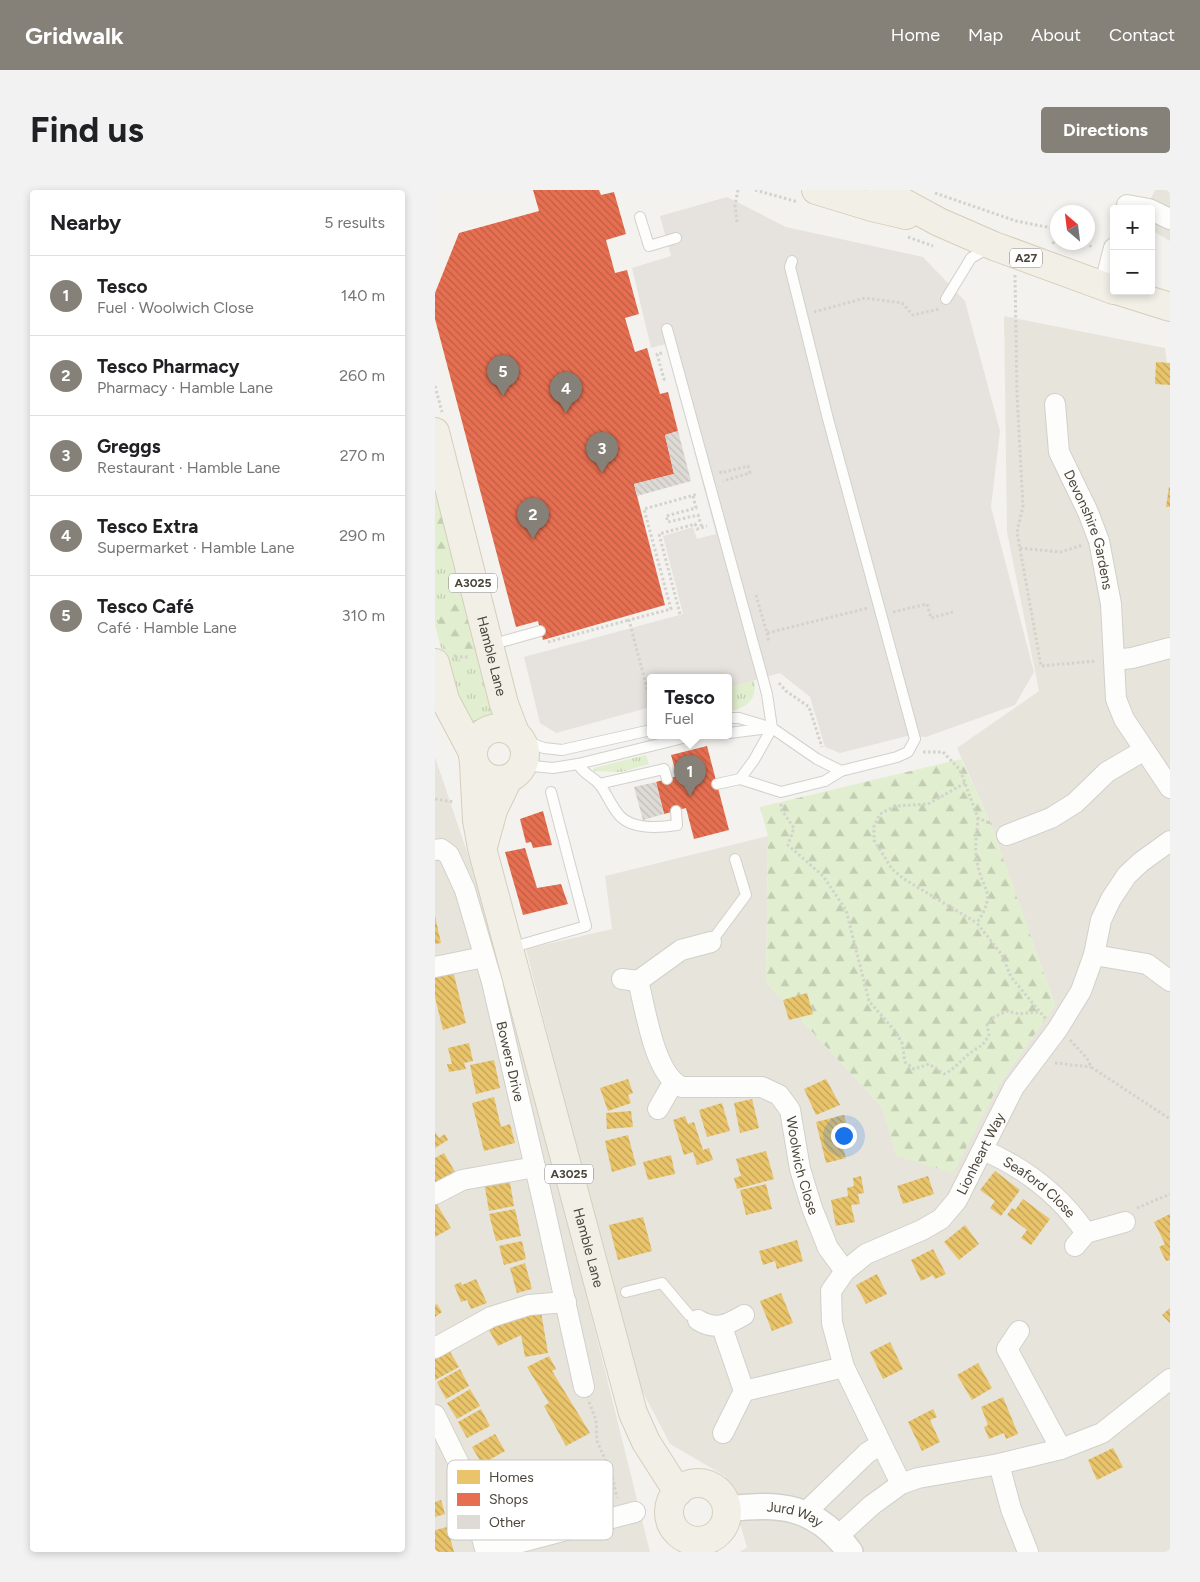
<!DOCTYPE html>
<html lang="en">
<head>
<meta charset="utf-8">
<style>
	body { margin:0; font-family:Figtree,sans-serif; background:#f2f2f2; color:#202124 }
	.controls { position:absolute; right:15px; top:15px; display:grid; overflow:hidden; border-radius:5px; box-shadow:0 2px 8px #0003 }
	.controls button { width:45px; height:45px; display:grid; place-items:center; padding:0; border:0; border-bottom:1px solid #e0e0e0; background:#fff; color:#202124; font:25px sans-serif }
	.compass { position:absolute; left:615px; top:15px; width:45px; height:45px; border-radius:50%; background:#fff; box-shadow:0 2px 8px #0003; rotate:332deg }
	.you { position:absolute; left:408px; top:945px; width:18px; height:18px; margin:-12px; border:4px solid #fff; border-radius:50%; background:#1a73e8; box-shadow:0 0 0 8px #1a73e833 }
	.badge { display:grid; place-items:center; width:32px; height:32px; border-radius:50%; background:#868178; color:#fff; font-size:16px; font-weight:700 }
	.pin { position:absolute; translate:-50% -41px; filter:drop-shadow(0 1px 2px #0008) }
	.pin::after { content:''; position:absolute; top:26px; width:18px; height:15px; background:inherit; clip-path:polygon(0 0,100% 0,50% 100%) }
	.popup { position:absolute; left:212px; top:484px; width:85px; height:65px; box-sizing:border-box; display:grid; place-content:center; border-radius:5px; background:#fff; filter:drop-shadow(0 1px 4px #0005); font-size:16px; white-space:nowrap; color:#757577 }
	.popup b { font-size:19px; color:#202124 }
	.popup::after { content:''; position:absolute; left:50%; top:100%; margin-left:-10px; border:10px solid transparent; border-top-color:#fff }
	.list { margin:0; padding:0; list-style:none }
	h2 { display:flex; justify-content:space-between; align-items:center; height:65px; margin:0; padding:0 20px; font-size:21px }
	h2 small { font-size:16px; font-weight:400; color:#757577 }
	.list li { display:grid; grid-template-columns:32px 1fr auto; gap:15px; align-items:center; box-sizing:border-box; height:80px; padding:0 20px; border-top:1px solid #e0e0e0 }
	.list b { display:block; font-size:19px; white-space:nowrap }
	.list p { margin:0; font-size:16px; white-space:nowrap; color:#757577 }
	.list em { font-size:16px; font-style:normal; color:#757577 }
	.map { position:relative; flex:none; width:735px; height:1362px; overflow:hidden; border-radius:5px }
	header { display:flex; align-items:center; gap:30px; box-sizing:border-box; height:70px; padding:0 25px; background:#868178; color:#fff }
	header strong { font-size:24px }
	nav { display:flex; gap:28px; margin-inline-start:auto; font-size:18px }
	.intro { display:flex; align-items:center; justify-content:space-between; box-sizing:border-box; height:120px; padding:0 30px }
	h1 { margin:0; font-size:35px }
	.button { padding:12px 22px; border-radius:5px; background:#868178; color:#fff; font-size:18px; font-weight:700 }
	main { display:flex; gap:30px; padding:0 30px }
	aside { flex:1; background:#fff; border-radius:5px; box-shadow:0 2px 8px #0003 }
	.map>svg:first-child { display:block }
</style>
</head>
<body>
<header>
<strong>Gridwalk</strong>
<nav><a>Home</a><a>Map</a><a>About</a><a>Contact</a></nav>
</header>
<div class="intro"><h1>Find us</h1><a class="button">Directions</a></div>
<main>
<aside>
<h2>Nearby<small>5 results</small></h2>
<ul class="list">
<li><span class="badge">1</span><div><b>Tesco</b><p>Fuel · Woolwich Close</p></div><em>140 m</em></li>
<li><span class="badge">2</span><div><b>Tesco Pharmacy</b><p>Pharmacy · Hamble Lane</p></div><em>260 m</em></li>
<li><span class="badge">3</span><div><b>Greggs</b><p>Restaurant · Hamble Lane</p></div><em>270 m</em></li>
<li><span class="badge">4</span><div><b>Tesco Extra</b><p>Supermarket · Hamble Lane</p></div><em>290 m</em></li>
<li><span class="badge">5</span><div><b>Tesco Café</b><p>Café · Hamble Lane</p></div><em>310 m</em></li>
</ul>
</aside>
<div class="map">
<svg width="735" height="1362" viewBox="0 0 735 1362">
	<defs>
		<pattern id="grass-tufts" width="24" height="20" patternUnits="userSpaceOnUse" patternTransform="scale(1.25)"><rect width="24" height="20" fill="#e1eecf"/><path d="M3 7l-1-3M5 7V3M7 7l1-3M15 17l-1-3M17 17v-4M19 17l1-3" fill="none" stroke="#c3cdb2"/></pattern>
		<pattern id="forest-firs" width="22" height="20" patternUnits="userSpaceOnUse" patternTransform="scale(1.25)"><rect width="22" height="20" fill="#e1eecf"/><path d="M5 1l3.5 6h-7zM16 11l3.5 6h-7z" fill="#c3cdb2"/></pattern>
		<pattern id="homes-back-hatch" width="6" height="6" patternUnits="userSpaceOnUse" patternTransform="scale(1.25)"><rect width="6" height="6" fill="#e9c46a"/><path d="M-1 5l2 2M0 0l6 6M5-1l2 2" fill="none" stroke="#bfa158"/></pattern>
		<pattern id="shops-back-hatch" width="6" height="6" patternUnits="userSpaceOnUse" patternTransform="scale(1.25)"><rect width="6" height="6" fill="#e76f51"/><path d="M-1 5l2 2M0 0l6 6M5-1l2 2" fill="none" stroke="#bd5d44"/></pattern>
		<pattern id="building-back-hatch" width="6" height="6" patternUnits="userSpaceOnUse" patternTransform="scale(1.25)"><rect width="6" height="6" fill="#dedbd6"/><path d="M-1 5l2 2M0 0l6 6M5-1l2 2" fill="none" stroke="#c0bdb8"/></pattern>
	</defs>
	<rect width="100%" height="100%" fill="#f4f2ee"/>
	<!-- residential -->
	<g fill="#e7e4dc">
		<path d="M 720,0 L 735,0 L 735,51 L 716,40 L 716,19 L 711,19 Z"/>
		<path d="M 569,126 L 730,158 L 735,197 L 735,1362 L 305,1362 L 312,1357 L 290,1286 L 235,1254 L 199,1185 L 91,759 L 177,739 L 170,686 L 333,646 L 331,792 L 447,917 L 462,966 L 518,982 L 563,896 L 620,815 L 555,632 L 522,558 L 604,501 L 572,342 Z"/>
		<path d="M 0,567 L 67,766 L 215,1362 L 0,1362 Z"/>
	</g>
	<!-- grass -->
	<g fill="url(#grass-tufts)">
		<path d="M 0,269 L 67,529 L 48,535 L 37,544 L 8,465 L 0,436 Z"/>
		<path d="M 319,490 C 323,508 312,519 294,521 L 294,497 Z"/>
		<path d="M 211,565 L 214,574 L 186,582 L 159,581 L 159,578 Z"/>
	</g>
	<!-- forest -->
	<g fill="url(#forest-firs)">
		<path d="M 0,284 L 17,357 L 0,367 Z"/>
		<path d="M 14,409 C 44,420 40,439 46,467 L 38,473 L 26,471 L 9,460 L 1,417 Z"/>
		<path d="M 526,569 L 555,632 L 620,815 L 563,896 L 518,983 L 462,966 L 447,917 L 331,792 L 333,646 L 325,617 Z"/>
	</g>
	<!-- parking -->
	<path fill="#e6e3df" d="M 292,7 L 351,37 L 488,67 L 530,111 L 565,241 L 556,317 L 599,482 L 580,515 L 491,547 L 472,546 L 405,563 L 390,557 L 375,507 L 345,483 L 294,497 L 294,487 L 216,487 L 216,517 L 121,543 L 105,533 L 89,467 L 248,424 L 228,346 L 258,337 L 262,349 L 281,344 L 231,154 L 216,158 L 197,78 L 236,66 L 225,26 Z"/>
	<!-- homes -->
	<g fill="url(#homes-back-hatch)">
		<path d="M 721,172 L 735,173 L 735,195 L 720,194 Z"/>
		<path d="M 734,297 L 735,297 L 735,317 L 731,317 Z"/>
		<path d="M 0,726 L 6,753 L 0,754 Z"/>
		<path d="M 18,781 L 31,833 L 8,840 L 0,807 L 0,785 Z"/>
		<path d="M 372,803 L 378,824 L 354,830 L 348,810 Z"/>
		<path d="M 34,853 L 38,871 L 29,873 L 31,879 L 14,882 L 12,874 L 17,874 L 13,858 Z"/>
		<path d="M 59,870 L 65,898 L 41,904 L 35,875 Z"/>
		<path d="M 193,889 L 198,903 L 193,905 L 196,913 L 173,921 L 165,898 Z"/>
		<path d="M 391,889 L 405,915 L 381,925 L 369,899 Z"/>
		<path d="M 59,907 L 66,937 L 75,934 L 80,953 L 49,961 L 37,913 Z"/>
		<path d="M 317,909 L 324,938 L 305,943 L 299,913 Z"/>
		<path d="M 287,913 L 295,941 L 272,947 L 264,920 Z"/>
		<path d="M 196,921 L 198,937 L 172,939 L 171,923 Z"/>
		<path d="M 409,925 L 415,948 L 406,951 L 411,968 L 391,973 L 381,932 Z"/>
		<path d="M 250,926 L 253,934 L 259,932 L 268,960 L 274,958 L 278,970 L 262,975 L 258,962 L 249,965 L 238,930 Z"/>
		<path d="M 0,942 L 4,948 L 10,944 L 13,950 L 0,958 Z"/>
		<path d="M 193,945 L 201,975 L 177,982 L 170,951 Z"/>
		<path d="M 331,961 L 339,989 L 302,999 L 299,988 L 306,986 L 301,969 Z"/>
		<path d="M 9,963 L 20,982 L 0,994 L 0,968 Z"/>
		<path d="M 236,965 L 240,984 L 213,990 L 208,972 Z"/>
		<path d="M 560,981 L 585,1000 L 566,1026 L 555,1018 L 560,1011 L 545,1000 Z"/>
		<path d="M 426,986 L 429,1003 L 423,1004 L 425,1014 L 416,1015 L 420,1032 L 401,1036 L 396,1010 L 413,1006 L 412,998 L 419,996 L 418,988 Z"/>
		<path d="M 493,986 L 499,1004 L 468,1014 L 462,996 Z"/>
		<path d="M 74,987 L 79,1016 L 54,1021 L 49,992 Z"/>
		<path d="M 331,994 L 337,1019 L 311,1025 L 305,1000 Z"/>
		<path d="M 588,1009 L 615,1029 L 596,1055 L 586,1048 L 592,1040 L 572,1025 L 577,1018 L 580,1020 Z"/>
		<path d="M 0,1011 L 16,1038 L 0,1047 Z"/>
		<path d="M 80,1019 L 86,1046 L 61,1051 L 54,1024 Z"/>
		<path d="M 735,1024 L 735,1070 L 731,1071 L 724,1057 L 730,1054 L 719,1032 Z"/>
		<path d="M 208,1027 L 217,1061 L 183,1070 L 174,1035 Z"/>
		<path d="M 530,1035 L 544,1054 L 524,1070 L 509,1052 Z"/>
		<path d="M 362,1050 L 368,1071 L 342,1079 L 340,1071 L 328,1075 L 324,1061 Z"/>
		<path d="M 87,1051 L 91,1069 L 69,1075 L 64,1056 Z"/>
		<path d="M 498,1059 L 511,1084 L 500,1089 L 498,1085 L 486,1091 L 476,1070 Z"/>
		<path d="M 90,1073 L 97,1099 L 82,1103 L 75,1078 Z"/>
		<path d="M 442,1084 L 452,1104 L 431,1114 L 421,1095 Z"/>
		<path d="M 41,1089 L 52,1113 L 36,1119 L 32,1110 L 26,1112 L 19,1095 L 26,1092 L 27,1095 Z"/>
		<path d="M 346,1103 L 358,1133 L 337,1141 L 325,1111 Z"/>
		<path d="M 2,1114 L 7,1122 L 0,1127 L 0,1115 Z"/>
		<path d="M 735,1118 L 735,1133 L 727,1125 Z"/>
		<path d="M 106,1122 L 113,1163 L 90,1167 L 86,1145 L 63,1156 L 54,1140 L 74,1129 Z"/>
		<path d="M 455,1152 L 468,1179 L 448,1189 L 435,1162 Z"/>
		<path d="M 14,1160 L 24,1177 L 0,1190 L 0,1168 Z"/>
		<path d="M 114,1166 L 121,1179 L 117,1181 L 155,1243 L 131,1256 L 109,1216 L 114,1213 L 92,1177 Z"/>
		<path d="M 543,1173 L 557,1198 L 537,1210 L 522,1185 Z"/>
		<path d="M 25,1179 L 34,1196 L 11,1209 L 2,1192 Z"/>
		<path d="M 35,1199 L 45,1216 L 22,1229 L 12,1213 Z"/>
		<path d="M 568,1207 L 583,1244 L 571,1249 L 569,1243 L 554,1249 L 549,1237 L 553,1235 L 546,1217 Z"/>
		<path d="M 46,1219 L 55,1236 L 32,1248 L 23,1232 Z"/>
		<path d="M 498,1219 L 502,1227 L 495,1230 L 505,1252 L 487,1261 L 473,1232 Z"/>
		<path d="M 60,1244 L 70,1261 L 47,1274 L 37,1257 Z"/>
		<path d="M 678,1258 L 688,1277 L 662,1290 L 653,1270 Z"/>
		<path d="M 164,1276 L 171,1307 L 155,1311 L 154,1307 L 126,1313 L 127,1318 L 111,1322 L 104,1290 L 119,1286 L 120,1292 L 149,1285 L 148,1280 Z"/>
		<path d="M 97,1291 L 104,1322 L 89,1326 L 81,1295 Z"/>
		<path d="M 75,1299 L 83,1331 L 67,1335 L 59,1303 Z"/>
		<path d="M 6,1310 L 10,1324 L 0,1327 L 0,1312 Z"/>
		<path d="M 12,1337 L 19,1362 L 0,1362 L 0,1340 Z"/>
	</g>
	<!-- shops -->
	<g fill="url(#shops-back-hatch)">
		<path d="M 98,0 L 164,0 L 166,5 L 179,2 L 191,44 L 171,50 L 180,83 L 192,80 L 204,124 L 190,128 L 200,162 L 212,158 L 225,204 L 233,202 L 243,241 L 230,245 L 239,284 L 199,294 L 230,415 L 108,450 L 103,431 L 81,437 L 0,129 L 0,103 L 24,43 L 104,21 Z"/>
		<path d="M 272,556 L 294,640 L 259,649 L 251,618 L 229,624 L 221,592 L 242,586 L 236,565 Z"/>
		<path d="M 108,621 L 117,655 L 98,658 L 96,652 L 91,653 L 85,629 Z"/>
		<path d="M 90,658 L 102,698 L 126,694 L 133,714 L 88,725 L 70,662 Z"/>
	</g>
	<!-- building -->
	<g fill="url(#building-back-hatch)">
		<path d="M 243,241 L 256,291 L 202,306 L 199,294 L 239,284 L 230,245 Z"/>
		<path d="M 221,592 L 229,624 L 208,630 L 199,597 Z"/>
	</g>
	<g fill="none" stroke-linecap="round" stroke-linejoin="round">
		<!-- service casing -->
		<g stroke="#d2d0cb" stroke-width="12">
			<g id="service">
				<path d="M 205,27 L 214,56 L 241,48"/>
				<path d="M 511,109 L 536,68 L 553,58"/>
				<path d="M 232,139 L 332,504 L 337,538 L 319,570 L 305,589"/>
				<path d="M 55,455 L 105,441"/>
				<path d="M 294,528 L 304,528 L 337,538 L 382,569 L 406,581 L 462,567 L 473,562 L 480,549 L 393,229 L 355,77 L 357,71"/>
				<path d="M 294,543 L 334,538"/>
				<path d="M 85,549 L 109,558 L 127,560 L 216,540"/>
				<path d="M 143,574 C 150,586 158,586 165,595 C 172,604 176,616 184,625 C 197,640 223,638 242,635 L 241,621"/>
				<path d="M 88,575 L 118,578 L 143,574 L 260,545"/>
				<path d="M 164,594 L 229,579 L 232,589"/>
				<path d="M 282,594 L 305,589 L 346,602 L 390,591 L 406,581"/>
				<path d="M 276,752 L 311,705 L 300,669"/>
				<path d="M 75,758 L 151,736 L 116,602"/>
				<path d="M 191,1102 L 227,1093 L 254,1125 L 263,1130"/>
			</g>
		</g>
		<!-- minor casing -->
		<g stroke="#d2d0cb" stroke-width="22">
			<g id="minor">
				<path d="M 692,15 L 714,19"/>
				<path d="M 716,20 L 735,29"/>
				<path d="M 669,97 L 679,58"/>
				<path id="s1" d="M 620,214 L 624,262 L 653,322 L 664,351 L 676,414 L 681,509 L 689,529 L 735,598"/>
				<path d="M 679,470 L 697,468 L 735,458"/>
				<path d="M 572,645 L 616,628 L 640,613 L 672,582 L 708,561"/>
				<path id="s2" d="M 0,660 L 6,659 L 14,665 L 30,700 L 57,792 L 109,1016 L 149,1197"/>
				<path d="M 659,765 L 712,774 L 735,791"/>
				<path d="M 0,777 L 49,767"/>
				<path d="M 187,789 L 203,791 L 246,760 L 276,752"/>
				<path id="s3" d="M 203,791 C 211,820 219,885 247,897 L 327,897 L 344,905 L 355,920 L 365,979 L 377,1018 L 393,1058 L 410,1081"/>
				<path d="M 223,919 L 238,893"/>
				<path id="s4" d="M 548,960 C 590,978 625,1005 651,1043"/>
				<path d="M 0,1004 L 27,990 L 100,977"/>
				<path d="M 640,1056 L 651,1043 L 690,1032"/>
				<path d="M 263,1130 C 281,1141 292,1135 309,1125"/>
				<path d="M 287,1137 L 309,1201 L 288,1243"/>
				<path d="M 584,1141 L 572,1159 L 626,1259"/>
				<path d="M 0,1158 L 56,1127 L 94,1115 L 131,1112"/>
				<path d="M 309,1201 L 409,1177"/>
				<path d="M 0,1225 L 29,1284 L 51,1362"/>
				<path d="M 564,1274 L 576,1319 L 593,1362"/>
				<path id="s5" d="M 466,1294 L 409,1177 L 397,1133 L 396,1101 L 410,1081 L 431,1064 L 487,1040 L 506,1029 L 522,1010 L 579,897 L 622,840 L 646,801 L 659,765 L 666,730 L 676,709 L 692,685 L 706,672 L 735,651"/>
				<path d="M 370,1323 L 432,1263 L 446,1254"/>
				<path d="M 403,1346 L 437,1315 L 466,1294 L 483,1288 L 564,1274 L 626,1259 L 667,1243 L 735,1189"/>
				<path d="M 58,1362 L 67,1357 L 200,1322"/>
			</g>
		</g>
		<!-- tertiary casing -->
		<g stroke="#d2d0cb" stroke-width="28">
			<g id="tertiary">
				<path id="s6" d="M 292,1319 C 346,1313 380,1315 415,1362"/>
			</g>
		</g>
		<!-- primary casing -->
		<g stroke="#d6cebb" stroke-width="30">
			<g id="primary">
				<path d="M 381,0 L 437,17 L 471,25"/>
				<path d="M 445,0 L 504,32 L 559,56 L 679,100"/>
				<path d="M 684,101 L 735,117"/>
				<path id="s7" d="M 0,242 L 69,514 L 80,543"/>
				<path d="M 0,473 L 10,510 L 37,561"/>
				<circle cx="64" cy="564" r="26"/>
				<path id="s8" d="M 39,574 L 42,630 L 47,658 L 198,1223 L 211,1252 L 243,1302"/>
				<path d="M 49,653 L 58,620 L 73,589"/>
				<circle cx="263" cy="1322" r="29"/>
			</g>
		</g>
		<!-- path -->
		<g stroke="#d3d2cc" stroke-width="3" stroke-dasharray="2.5 2.5" stroke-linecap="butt">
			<path d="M 320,0 L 363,12"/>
			<path d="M 500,3 L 581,31 L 622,39"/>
			<path d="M 302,32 L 300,15 L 303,0"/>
			<path d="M 473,47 L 498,56"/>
			<path d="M 652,51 L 656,57"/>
			<path d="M 618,54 L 622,41"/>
			<path d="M 580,85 L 582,204 L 588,316 L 582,342 L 606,476 L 661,471"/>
			<path d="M 379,122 L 430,108 L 467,113 L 478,125 L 504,119"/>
			<path d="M 227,163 L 222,164 L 229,189 L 232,190"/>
			<path d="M 0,196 L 7,222"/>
			<path d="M 285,281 L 286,283 L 313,276 L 315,283 L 288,291"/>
			<path d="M 258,306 L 261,318 L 231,326 L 233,332 L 263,325 L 267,338"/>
			<path d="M 585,358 L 625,362 L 648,355"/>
			<path d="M 321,405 L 332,443 L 433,418"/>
			<path d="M 458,422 L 492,414 L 496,428 L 518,422"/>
			<path d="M 245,424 L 224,344 L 260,334 L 262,339 L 272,336"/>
			<path d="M 332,443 L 334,453"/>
			<path d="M 113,452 L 194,430"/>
			<path d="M 20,467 L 34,467"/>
			<path d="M 344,493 L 351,501 L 374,517 L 387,557"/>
			<path d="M 216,514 L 194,430 L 236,419 L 209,319 L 263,304"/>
			<path d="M 488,562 L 508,562 L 525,580 L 543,628 L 557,634"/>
			<path d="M 530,593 L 493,614 L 460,616 L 445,624 L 439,636 L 439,650 L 457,679 L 469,689 L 542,733"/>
			<path d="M 0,609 L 19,612"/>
			<path d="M 346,614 L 346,619 L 359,638 L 353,655 L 388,686 L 411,720 L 434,811 L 460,841 L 467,853 L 470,872 L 479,879 L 494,874 L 509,884 C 520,879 525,871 534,864 C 545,855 546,859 554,845 L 552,835 L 559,827 L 572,821 L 584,824 L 604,822"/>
			<path d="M 543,628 C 542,642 539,658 542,671 C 547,703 563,700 542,733 L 567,765 L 576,787 L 610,828"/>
			<path d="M 635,850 L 652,868 L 656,877 L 735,929"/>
			<path d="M 620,873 L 656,877"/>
			<path d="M 702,1018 L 735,1004"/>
			<path d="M 154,1212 L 161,1230 L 162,1251 L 177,1285 L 182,1308"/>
		</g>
		<!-- service -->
		<use href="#service" stroke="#fdfdfc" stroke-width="10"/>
		<!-- minor -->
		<use href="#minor" stroke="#fdfdfc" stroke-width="20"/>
		<!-- tertiary -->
		<use href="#tertiary" stroke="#fdfdfc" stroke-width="25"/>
		<!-- primary -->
		<use href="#primary" stroke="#f2efe6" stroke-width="28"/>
	</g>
	<g text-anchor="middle" stroke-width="5" stroke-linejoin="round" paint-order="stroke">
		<!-- shield labels -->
		<g fill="#fff" stroke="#817c74" stroke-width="1">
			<rect x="575" y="58.5" width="32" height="19" rx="4"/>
			<rect x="14" y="383.5" width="48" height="19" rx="4"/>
			<rect x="110" y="974.5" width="48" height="19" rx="4"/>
		</g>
		<g font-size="12" font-weight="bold" fill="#4b4439">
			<text x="591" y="72">A27</text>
			<text x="38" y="397">A3025</text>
			<text x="134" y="988">A3025</text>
		</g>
		<!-- street labels -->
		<g font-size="14" fill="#4b4439" stroke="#fff">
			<text dy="5" stroke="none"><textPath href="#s1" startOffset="132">Devonshire Gardens</textPath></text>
			<text dy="5" stroke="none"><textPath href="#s7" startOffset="231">Hamble Lane</textPath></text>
			<text dy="5" stroke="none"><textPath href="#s2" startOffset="232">Bowers Drive</textPath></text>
			<text dy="5" stroke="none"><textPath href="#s5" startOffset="419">Lionheart Way</textPath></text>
			<text dy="5" stroke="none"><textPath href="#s3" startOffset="292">Woolwich Close</textPath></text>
			<text dy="5" stroke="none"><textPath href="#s4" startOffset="68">Seaford Close</textPath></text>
			<text dy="5" stroke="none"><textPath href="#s8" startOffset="498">Hamble Lane</textPath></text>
			<text dy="5" stroke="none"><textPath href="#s6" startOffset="69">Jurd Way</textPath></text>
		</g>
	</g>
	<!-- legend -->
	<rect x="12" y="1270" width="166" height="80" rx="8" fill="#fff" stroke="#c9c7c4" stroke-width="1"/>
	<rect x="22" y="1280" width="23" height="14" fill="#e9c46a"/>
	<rect x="22" y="1303" width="23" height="13" fill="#e76f51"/>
	<rect x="22" y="1325" width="23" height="14" fill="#dedbd6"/>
	<g font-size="14" fill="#4b4439">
		<text x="54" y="1292">Homes</text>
		<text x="54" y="1314">Shops</text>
		<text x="54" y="1337">Other</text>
	</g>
</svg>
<div class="controls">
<button>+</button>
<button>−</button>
</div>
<svg class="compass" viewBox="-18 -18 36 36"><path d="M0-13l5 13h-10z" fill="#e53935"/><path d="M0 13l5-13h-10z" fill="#757577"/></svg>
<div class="you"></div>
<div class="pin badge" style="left:255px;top:606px">1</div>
<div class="popup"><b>Tesco</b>Fuel</div>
<div class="pin badge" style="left:98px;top:349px">2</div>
<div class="pin badge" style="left:167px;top:283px">3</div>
<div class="pin badge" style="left:131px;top:223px">4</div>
<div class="pin badge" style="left:68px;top:206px">5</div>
</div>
</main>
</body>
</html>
